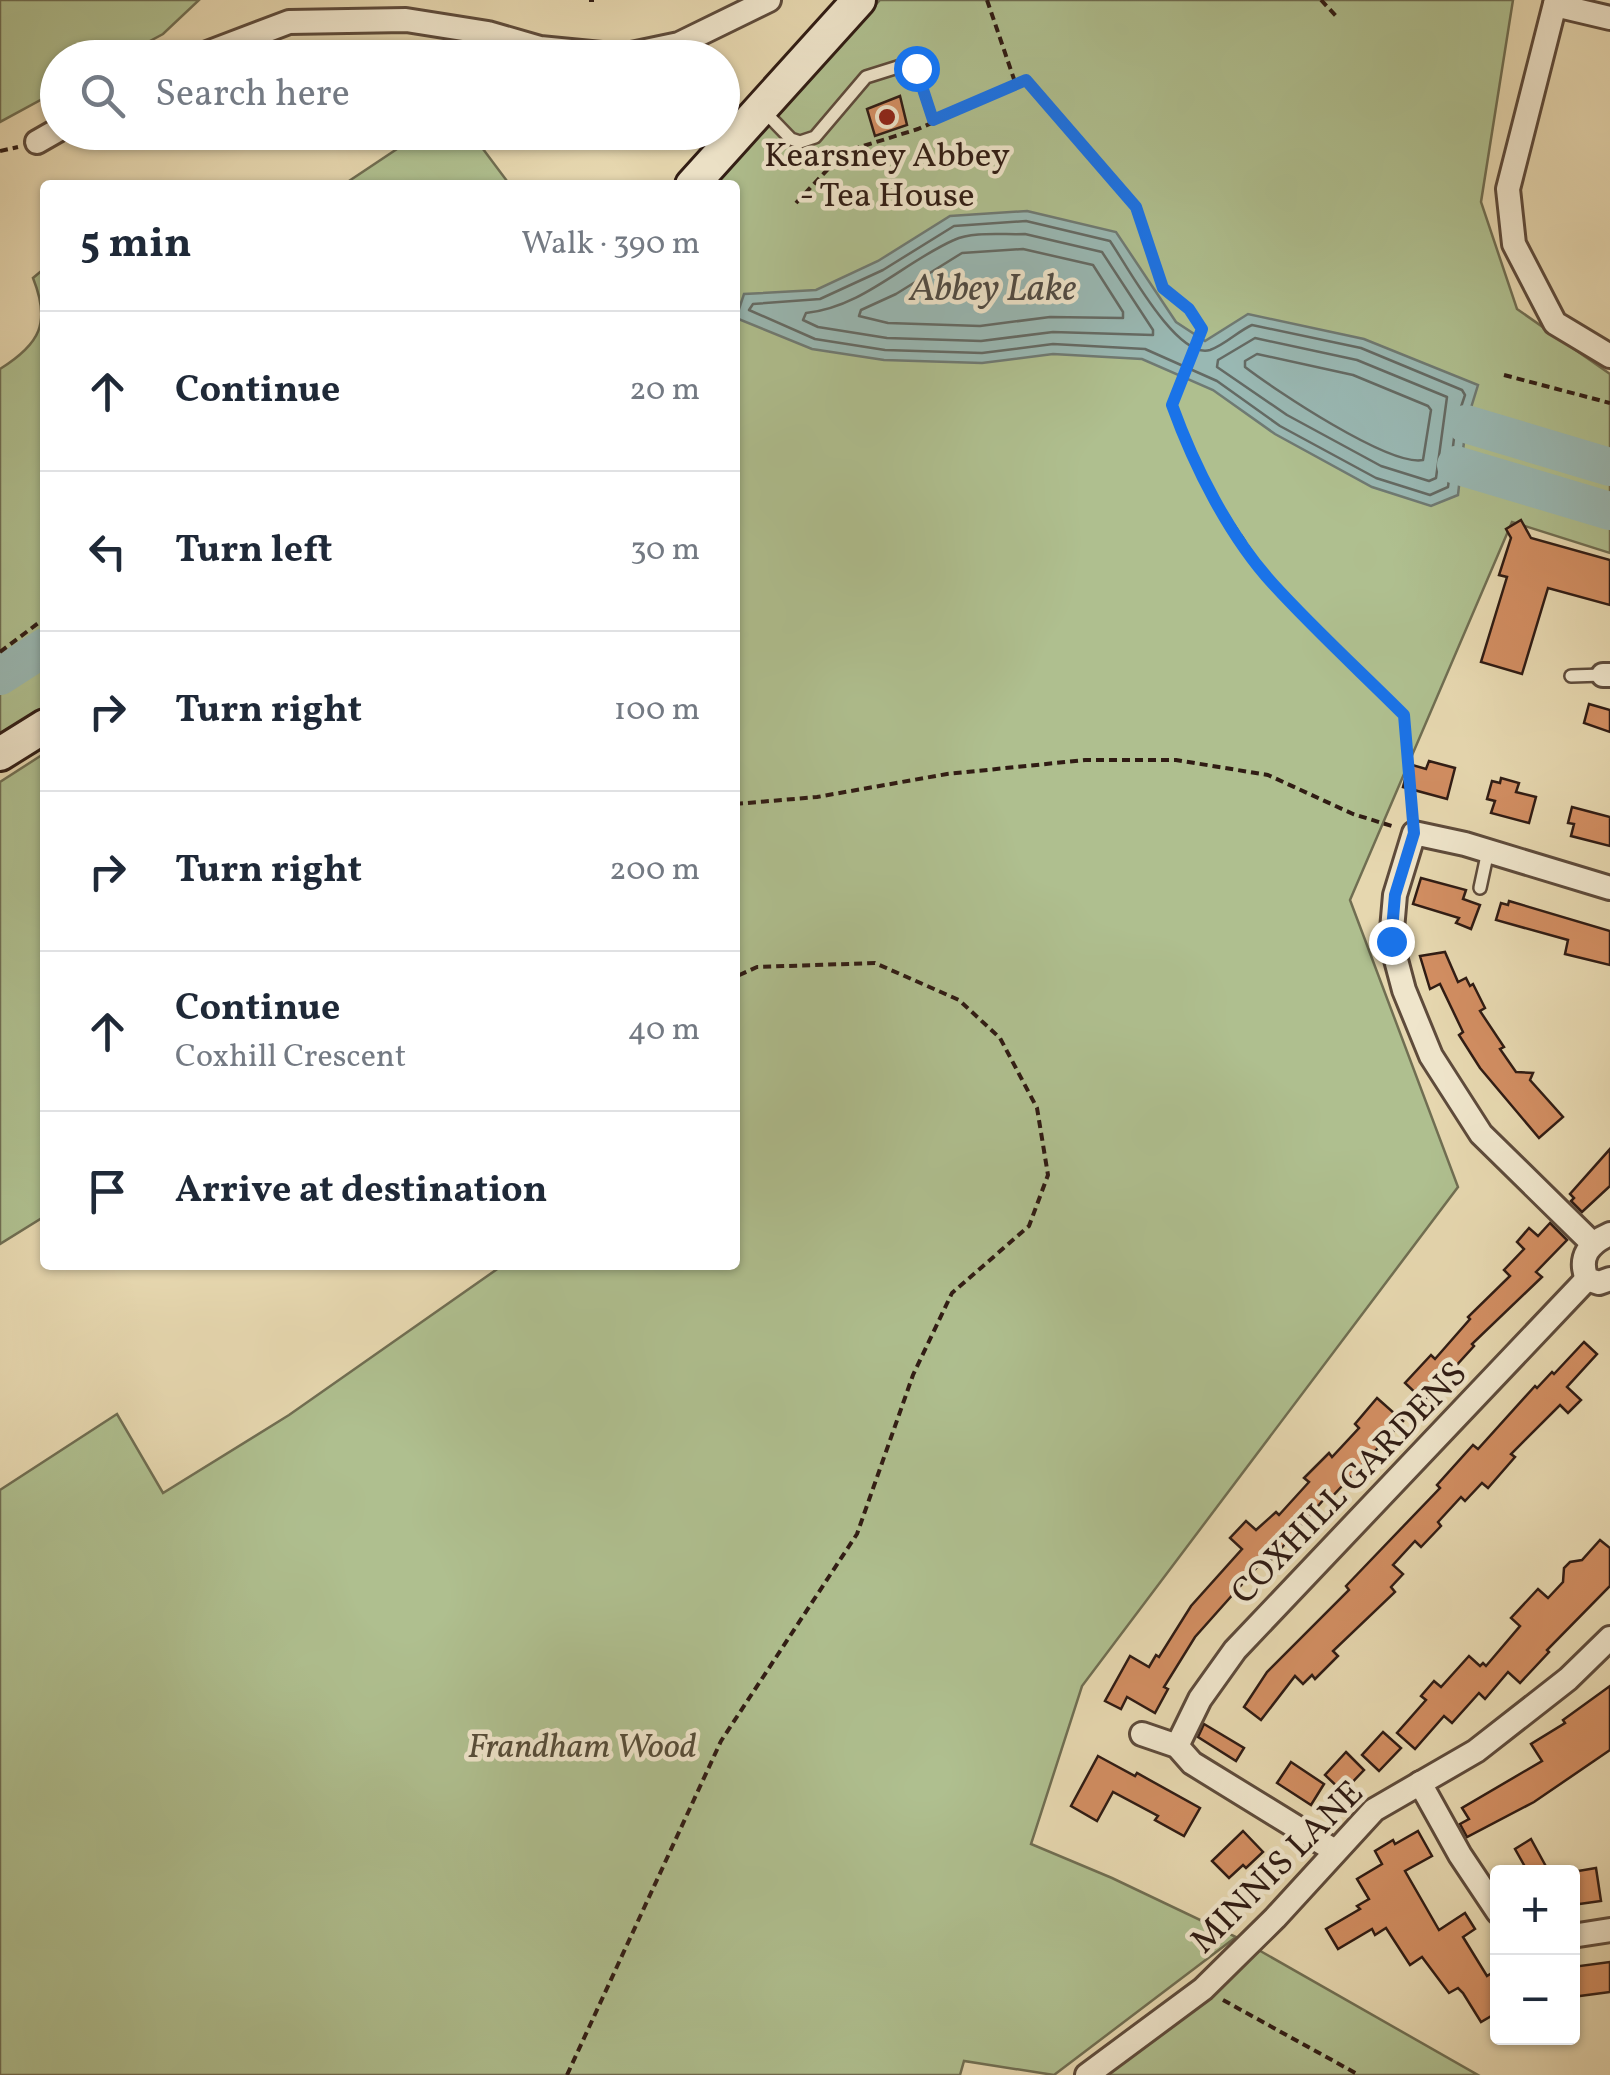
<!DOCTYPE html>
<html lang="en">
<head>
<meta charset="utf-8">
<style>
	body { margin:0; font-family:Vollkorn,serif; background:#f2f2f3; color:#1f2937 }
	.controls { position:absolute; right:30px; bottom:30px; display:grid; overflow:hidden; border-radius:10px; box-shadow:0 2px 8px #0004 }
	.controls button { width:90px; height:90px; display:grid; place-items:center; padding:0; border:0; border-bottom:2px solid #e0e1e3; background:#fff; color:#1f2937; font:50px sans-serif }
	.stop { position:absolute; width:30px; height:30px; margin:-22px; border:8px solid #1a73e8; border-radius:50%; background:#fff }
	.stop.end { background:#1a73e8; border-color:#fff; box-shadow:0 2px 10px #0008 }
	.list { margin:0; padding:0; list-style:none }
	h2 { display:flex; justify-content:space-between; align-items:center; height:130px; margin:0; padding:0 40px; font-size:42px }
	h2 small { font-size:32px; font-weight:400; color:#747a83 }
	.list li { display:grid; grid-template-columns:65px 1fr auto; gap:30px; align-items:center; box-sizing:border-box; height:160px; padding:0 40px; border-top:2px solid #e0e1e3 }
	.list b { display:block; font-size:38px; white-space:nowrap }
	.list p { margin:0; font-size:32px; white-space:nowrap; color:#747a83 }
	.list em { font-size:32px; font-style:normal; color:#747a83 }
	.icon { flex:none; width:55px; height:55px; fill:none; stroke:currentColor; stroke-width:2; stroke-linecap:round; stroke-linejoin:round }
	.map { position:relative; flex:none; width:1610px; height:2075px; overflow:hidden }
	.search { position:absolute; background:#fff; box-shadow:0 2px 8px #0004; left:40px; top:40px; width:700px; height:110px; display:flex; align-items:center; gap:25px; box-sizing:border-box; padding:0 35px; border-radius:55px; color:#747a83; font-size:38px }
	.panel { position:absolute; background:#fff; box-shadow:0 2px 8px #0004; left:40px; top:180px; width:700px; height:1090px; border-radius:10px }
	.map>svg:first-child { display:block }
</style>
</head>
<body>
<div class="map">
<svg width="1610" height="2075" viewBox="0 0 1610 2075">
	<rect width="100%" height="100%" fill="#e6d7af"/>
	<filter id="stains"><feTurbulence type="fractalNoise" baseFrequency=".002" numOctaves="4"/><feColorMatrix values="0 0 0 0 .2 0 0 0 0 .09 0 0 0 0 .02 0 0 0 .5 -.17"/></filter>
	<radialGradient id="worn" r=".72"><stop offset=".6" stop-color="#630" stop-opacity="0"/><stop offset="1" stop-color="#630" stop-opacity=".3"/></radialGradient>
	<!-- green -->
	<g fill="#afbf8f" stroke="#706e52" stroke-width="2.5">
		<path d="M 0,0 L 199,0 L 163,34 L 120,57 L 58,58 L 57,91 L 0,122 Z"/>
		<path d="M 880,0 L 1513,0 L 1481,202 L 1517,309 L 1610,374 L 1610,553 L 1512,522 L 1350,900 L 1458,1187 L 1082,1686 L 1031,1844 L 1112,1878 L 1236,1937 L 1054,2075 L 964,2061 L 960,2075 L 0,2075 L 0,1490 L 117,1414 L 163,1493 L 289,1415 L 503,1265 L 735,1265 L 735,185 L 713,185 Z"/>
		<path d="M 421,133 L 471,133 L 510,185 L 343,185 Z"/>
		<path d="M 45,268 L 45,707 L 0,734 L 0,369 C 40,344 51,323 33,278 Z"/>
		<path d="M 45,753 L 45,1216 L 0,1244 L 0,782 Z"/>
		<path d="M 1248,1944 L 1478,2075 L 1087,2075 Z"/>
	</g>
	<!-- water -->
	<path fill="#99b8b3" stroke="#6f7a73" stroke-width="2.5" d="M 1027,211 L 1116,232 L 1176,322 L 1205,341 L 1248,314 L 1364,339 L 1478,385 L 1466,424 L 1458,495 L 1431,506 L 1372,487 L 1275,434 L 1213,390 L 1142,359 L 1053,354 L 982,363 L 884,360 L 812,349 L 736,318 L 744,294 L 816,290 L 878,261 L 950,216 Z"/>
	<g fill="none" stroke-linecap="round" stroke-linejoin="round">
		<!-- shore -->
		<g stroke="#646a64" stroke-width="2.5">
			<path d="M 1026,221 L 1110,241 C 1126,264 1177,360 1210,350 C 1225,345 1238,331 1252,325 L 1361,348 L 1462,390 L 1465,395 L 1456,422 L 1448,487 L 1430,495 L 1376,478 L 1280,426 L 1217,381 L 1145,349 L 1053,344 L 982,353 L 885,350 L 815,339 L 749,310 L 753,304 L 820,299 L 883,270 L 954,226 Z"/>
			<path d="M 1025,234 L 1102,252 L 1153,330 L 1153,335 L 1053,332 L 981,341 L 887,338 L 818,327 L 803,320 L 806,313 C 863,307 904,262 954,240 C 973,231 1004,235 1025,234 Z"/>
			<path d="M 1023,249 L 1093,265 L 1123,312 L 1123,318 L 1050,317 L 980,326 L 888,323 L 859,316 L 861,310 L 896,294 L 962,253 Z"/>
			<path d="M 1255,338 L 1357,360 L 1447,397 L 1436,478 L 1429,481 L 1381,466 L 1287,415 L 1217,367 L 1218,360 Z"/>
			<path d="M 1257,354 L 1353,375 L 1428,406 L 1431,410 L 1423,460 C 1390,467 1275,390 1245,367 L 1245,361 Z"/>
		</g>
		<!-- river -->
		<g stroke="#99b8b3" stroke-width="38">
			<path d="M 1466,424 L 1610,467"/>
			<path d="M 1456,465 L 1610,511"/>
			<path d="M 0,676 L 45,647"/>
		</g>
	</g>
	<!-- building -->
	<g fill="#d28e62" stroke="#301c14" stroke-width="2.5">
		<path d="M 900,96 L 907,125 L 875,136 L 867,109 Z"/>
		<path d="M 1521,520 L 1531,538 L 1610,560 L 1610,605 L 1548,588 L 1522,674 L 1481,662 L 1507,577 L 1499,575 L 1511,538 L 1506,529 Z"/>
		<path d="M 1589,704 L 1610,710 L 1610,732 L 1584,723 Z"/>
		<path d="M 1429,761 L 1455,768 L 1447,799 L 1403,787 L 1409,764 L 1426,769 Z"/>
		<path d="M 1501,778 L 1519,783 L 1516,792 L 1536,797 L 1529,823 L 1491,813 L 1495,801 L 1487,799 L 1492,781 L 1500,783 Z"/>
		<path d="M 1572,807 L 1610,817 L 1610,846 L 1571,836 L 1574,824 L 1568,823 Z"/>
		<path d="M 1421,878 L 1466,890 L 1463,899 L 1480,905 L 1471,929 L 1456,923 L 1459,918 L 1413,904 Z"/>
		<path d="M 1509,901 L 1610,931 L 1610,965 L 1565,954 L 1568,940 L 1496,920 L 1501,903 L 1508,905 Z"/>
		<path d="M 1445,952 L 1458,982 L 1466,978 L 1470,986 L 1473,984 L 1485,1008 L 1480,1011 L 1504,1047 L 1500,1049 L 1516,1072 L 1533,1073 L 1530,1080 L 1563,1117 L 1539,1138 L 1480,1068 L 1459,1035 L 1463,1032 L 1440,984 L 1430,989 L 1420,956 Z"/>
		<path d="M 1610,1149 L 1610,1186 L 1582,1212 L 1571,1201 L 1574,1198 L 1570,1194 Z"/>
		<path d="M 1550,1223 L 1567,1240 L 1536,1272 L 1542,1277 L 1472,1344 L 1474,1346 L 1424,1401 L 1405,1383 L 1431,1355 L 1435,1359 L 1470,1319 L 1468,1317 L 1510,1276 L 1504,1270 L 1524,1249 L 1517,1242 L 1529,1228 L 1538,1236 Z"/>
		<path d="M 1584,1342 L 1597,1354 L 1567,1387 L 1581,1400 L 1568,1413 L 1560,1405 L 1511,1454 L 1515,1457 L 1488,1488 L 1482,1483 L 1465,1501 L 1461,1497 L 1438,1522 L 1441,1526 L 1421,1547 L 1415,1541 L 1393,1565 L 1403,1574 L 1391,1587 L 1395,1592 L 1333,1651 L 1338,1656 L 1315,1679 L 1312,1675 L 1303,1684 L 1295,1676 L 1261,1720 L 1244,1707 L 1267,1672 L 1349,1590 L 1346,1586 L 1440,1488 L 1437,1485 L 1473,1445 L 1478,1449 L 1535,1386 L 1537,1388 L 1552,1372 L 1554,1374 Z"/>
		<path d="M 1377,1398 L 1403,1421 L 1328,1501 L 1325,1498 L 1264,1568 L 1260,1564 L 1195,1637 L 1164,1687 L 1168,1689 L 1155,1713 L 1127,1697 L 1121,1709 L 1105,1701 L 1130,1656 L 1149,1667 L 1156,1655 L 1159,1657 L 1191,1606 L 1242,1549 L 1230,1538 L 1246,1521 L 1256,1530 L 1276,1512 L 1279,1515 L 1309,1482 L 1304,1478 L 1329,1453 L 1332,1457 L 1359,1428 L 1355,1424 Z"/>
		<path d="M 1600,1540 L 1610,1548 L 1610,1586 L 1547,1650 L 1549,1652 L 1520,1683 L 1508,1672 L 1485,1699 L 1479,1693 L 1452,1723 L 1444,1716 L 1415,1749 L 1397,1733 L 1426,1700 L 1421,1696 L 1434,1681 L 1441,1687 L 1469,1656 L 1480,1666 L 1483,1663 L 1486,1666 L 1520,1626 L 1511,1618 L 1538,1589 L 1548,1598 L 1563,1582 L 1564,1568 L 1570,1562 L 1582,1560 Z"/>
		<path d="M 1610,1686 L 1610,1750 L 1534,1802 L 1467,1837 L 1460,1824 L 1469,1819 L 1462,1808 L 1542,1761 L 1531,1744 L 1565,1723 L 1563,1720 Z"/>
		<path d="M 1204,1724 L 1244,1748 L 1236,1761 L 1198,1737 Z"/>
		<path d="M 1383,1732 L 1401,1748 L 1379,1771 L 1362,1755 Z"/>
		<path d="M 1346,1752 L 1364,1770 L 1343,1792 L 1325,1775 Z"/>
		<path d="M 1098,1756 L 1135,1776 L 1137,1773 L 1200,1808 L 1184,1836 L 1155,1820 L 1158,1816 L 1113,1792 L 1097,1821 L 1071,1806 Z"/>
		<path d="M 1291,1762 L 1324,1784 L 1311,1805 L 1277,1783 Z"/>
		<path d="M 1243,1831 L 1263,1852 L 1246,1868 L 1243,1865 L 1229,1878 L 1212,1861 Z"/>
		<path d="M 1418,1831 L 1432,1856 L 1405,1871 L 1439,1930 L 1465,1913 L 1475,1929 L 1463,1937 L 1487,1976 L 1498,1969 L 1498,2012 L 1481,2022 L 1463,1993 L 1458,1988 L 1449,1993 L 1422,1957 L 1410,1965 L 1386,1928 L 1375,1935 L 1372,1929 L 1338,1949 L 1326,1929 L 1360,1909 L 1357,1906 L 1369,1899 L 1357,1879 L 1382,1864 L 1375,1851 L 1393,1840 L 1395,1844 Z"/>
		<path d="M 1531,1839 L 1549,1872 L 1528,1872 L 1515,1849 Z"/>
		<path d="M 1596,1868 L 1601,1901 L 1572,1905 L 1572,1872 Z"/>
		<path d="M 1610,1962 L 1610,1992 L 1572,1997 L 1572,1967 Z"/>
	</g>
	<g fill="none" stroke-linecap="round" stroke-linejoin="round">
		<!-- lane casing -->
		<g stroke="#5e4b3b" stroke-width="16">
			<g id="lane">
				<path d="M 763,110 L 791,139 L 800,142 L 815,137 L 866,77 L 901,66"/>
				<path d="M 1571,676 L 1603,675"/>
				<path d="M 1480,888 L 1488,851"/>
			</g>
		</g>
		<!-- street casing -->
		<g stroke="#5e4b3b" stroke-width="28">
			<g id="street">
				<path d="M 1556,0 L 1508,189 L 1514,244 L 1555,323 L 1610,356"/>
				<path d="M 1555,5 L 1610,18"/>
				<path d="M 194,58 L 289,22 L 406,20 L 488,33 L 540,48 L 622,56 L 679,44 L 769,0"/>
				<path d="M 37,142 L 58,130"/>
				<path d="M 1603,675 L 1610,675"/>
				<path d="M 1610,1234 C 1589,1243 1578,1257 1587,1279 L 1599,1283 L 1610,1279"/>
				<path d="M 1593,1244 L 1481,1134 L 1431,1056 L 1404,990 L 1391,941 L 1395,895 L 1414,833 L 1465,844 L 1610,888"/>
				<path d="M 1142,1734 L 1177,1746 L 1192,1763 L 1335,1851"/>
				<path d="M 1177,1746 L 1200,1699 L 1235,1650 L 1587,1279"/>
				<path d="M 1420,1783 L 1460,1855 L 1498,1912"/>
				<path d="M 1572,1936 L 1610,1930"/>
				<path d="M 1087,2075 L 1203,1989 L 1275,1918 L 1374,1810 L 1476,1751 L 1568,1679 L 1610,1638"/>
			</g>
		</g>
		<!-- secondary casing -->
		<g stroke="#301c14" stroke-width="38">
			<g id="secondary">
				<path d="M 692,185 L 859,0"/>
				<path d="M 0,754 L 45,726"/>
			</g>
		</g>
		<!-- path -->
		<g stroke="#301c14" stroke-width="4" stroke-dasharray="8 5" stroke-linecap="butt">
			<path d="M 589,0 L 594,0"/>
			<path d="M 987,0 L 1016,85"/>
			<path d="M 1321,0 L 1337,17"/>
			<path d="M 916,67 L 933,120"/>
			<path d="M 0,151 L 18,147"/>
			<path d="M 796,203 L 844,152 L 918,129 L 1026,81 L 1136,207 L 1163,288 L 1189,309 L 1202,329 L 1172,405 L 1192,462 L 1271,582 L 1404,715 L 1412,813"/>
			<path d="M 1504,375 L 1610,403"/>
			<path d="M 0,652 L 45,618"/>
			<path d="M 735,804 L 817,797 L 947,774 L 1085,760 L 1176,760 L 1268,775 L 1353,814 L 1395,827"/>
			<path d="M 1223,2000 L 1359,2075"/>
			<path d="M 567,2075 L 721,1741 L 857,1534 L 913,1375 L 952,1293 L 1029,1226 L 1048,1175 L 1037,1108 L 1000,1038 L 959,1000 L 875,963 L 757,967 L 735,977"/>
		</g>
		<!-- lane -->
		<use href="#lane" stroke="#efe5cb" stroke-width="11"/>
		<!-- street -->
		<use href="#street" stroke="#efe5cb" stroke-width="22"/>
		<!-- secondary -->
		<use href="#secondary" stroke="#efe5cb" stroke-width="32"/>
	</g>
	<g fill="none" stroke-linecap="round" stroke-linejoin="round">
		<!-- route -->
		<path stroke="#1a73e8" stroke-width="12" d="M 916,68 L 933,120 L 1026,80 L 1136,207 L 1163,288 L 1189,309 L 1202,329 L 1172,405 C 1194,466 1229,536 1273,584 C 1315,630 1360,671 1404,715 L 1414,833 L 1395,895 L 1391,941"/>
	</g>
	<!-- markers -->
	<circle fill="#8f2418" stroke="#efe5cb" stroke-width="4" cx="887" cy="117" r="10"/>
	<g text-anchor="middle" stroke-width="9" stroke-linejoin="round" paint-order="stroke">
		<!-- poi labels -->
		<g font-size="35" fill="#301c14" stroke="#efe5cb">
			<text x="887" y="166">Kearsney Abbey<tspan x="887" dy="40">- Tea House</tspan></text>
		</g>
		<!-- street labels -->
		<g font-size="35" fill="#301c14" stroke="#efe5cb">
			<text transform="translate(1348 1482) rotate(-46)" y="12">COXHILL GARDENS</text>
			<text transform="translate(1276 1866) rotate(-45)" y="12">MINNIS LANE</text>
		</g>
		<!-- park labels -->
		<g font-size="35" font-style="italic" fill="#564d39" stroke="#efe5cb">
			<text x="582" y="1757">Frandham Wood</text>
		</g>
		<!-- water labels -->
		<g font-size="38" font-style="italic" fill="#504b44" stroke="#efe5cb">
			<text x="993" y="300">Abbey Lake</text>
		</g>
	</g>
	<rect width="100%" height="100%" filter="url(#stains)"/>
	<rect width="100%" height="100%" fill="url(#worn)"/>
</svg>
<div class="controls">
<button>+</button>
<button>−</button>
</div>
<div class="stop" style="left:916px;top:68px"></div>
<div class="stop end" style="left:1391px;top:941px"></div>
<div class="search"><svg class="icon" aria-label="search" viewBox="0 0 24 24"><circle cx="10" cy="10" r="6"/><path d="M15 15l6 6"/></svg>Search here</div>
<section class="panel">
<h2>5 min<small>Walk · 390 m</small></h2>
<ul class="list">
<li><svg class="icon" aria-label="ahead" viewBox="0 0 24 24"><path d="M12 20V5M6 11l6-6 6 6"/></svg><div><b>Continue</b></div><em>20 m</em></li>
<li><svg class="icon" aria-label="left" viewBox="0 0 24 24"><path d="M17 20v-9H6M10 6l-5 5 5 5"/></svg><div><b>Turn left</b></div><em>30 m</em></li>
<li><svg class="icon" aria-label="right" viewBox="0 0 24 24"><path d="M7 20v-9h11M14 6l5 5-5 5"/></svg><div><b>Turn right</b></div><em>100 m</em></li>
<li><svg class="icon" aria-label="right" viewBox="0 0 24 24"><path d="M7 20v-9h11M14 6l5 5-5 5"/></svg><div><b>Turn right</b></div><em>200 m</em></li>
<li><svg class="icon" aria-label="ahead" viewBox="0 0 24 24"><path d="M12 20V5M6 11l6-6 6 6"/></svg><div><b>Continue</b><p>Coxhill Crescent</p></div><em>40 m</em></li>
<li><svg class="icon" aria-label="arrive" viewBox="0 0 24 24"><path d="M6 21V4h12l-3 4 3 4H6"/></svg><div><b>Arrive at destination</b></div></li>
</ul>
</section>
</div>
</body>
</html>
